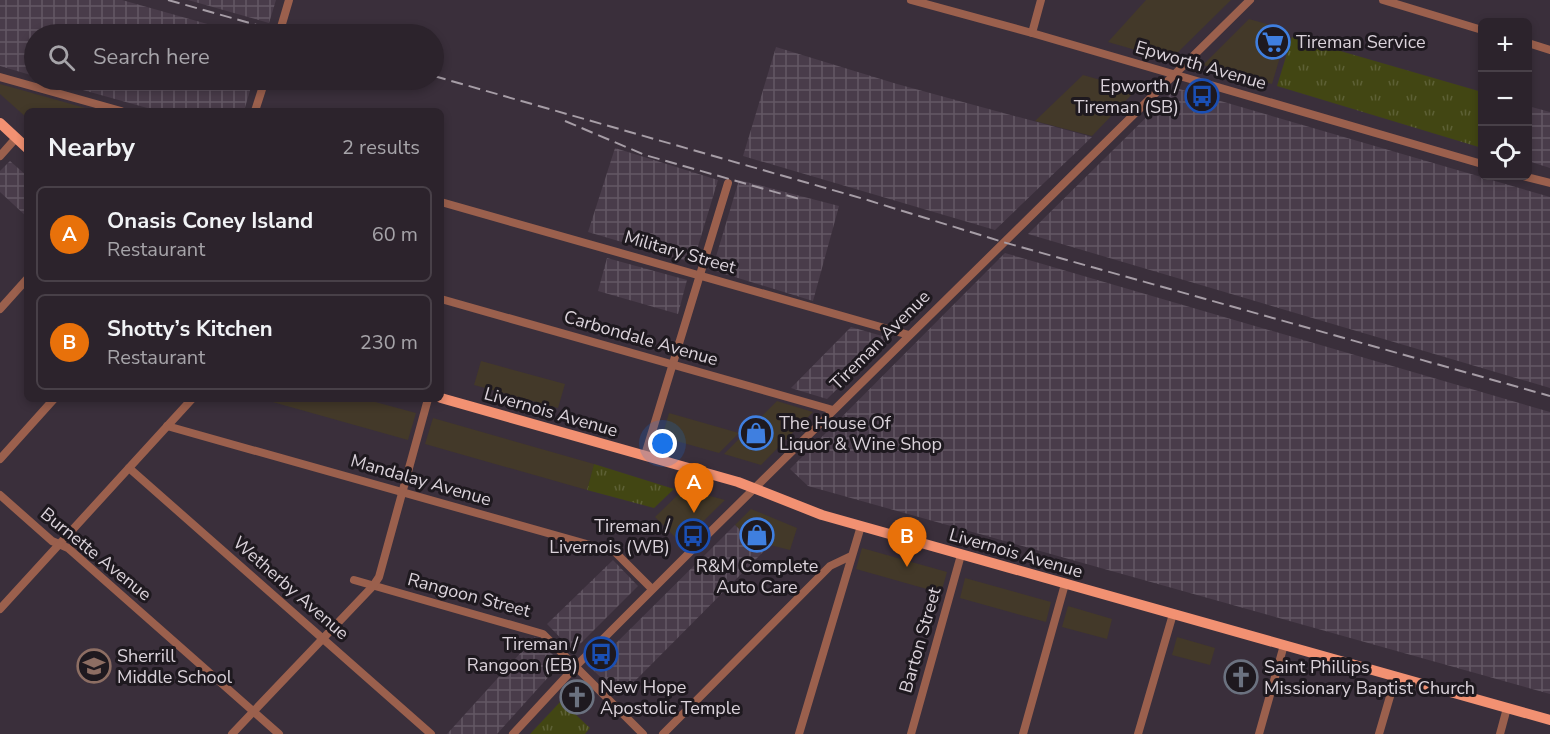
<!DOCTYPE html>
<html lang="en">
<head>
<meta charset="utf-8">
<style>
	body { margin:0; font-family:"Nunito Sans",sans-serif; background:#342b34; color:#f1f3f6 }
	.controls { position:absolute; right:18px; top:18px; display:grid; overflow:hidden; border-radius:9px; box-shadow:0 3px 9px #0003 }
	.controls button { width:54px; height:54px; display:grid; place-items:center; padding:0; border:0; border-bottom:2px solid #484048; background:#2c232c; color:#f1f3f6; font:30px sans-serif }
	.you { position:absolute; left:663px; top:444px; width:21px; height:21px; margin:-15px; border:4px solid #fff; border-radius:50%; background:#1a73e8; box-shadow:0 0 0 9px #1a73e833 }
	.badge { display:grid; place-items:center; width:39px; height:39px; border-radius:50%; background:#8c9099; color:#fff; font-size:20px; font-weight:700 }
	.pin { position:absolute; translate:-50% -50px; filter:drop-shadow(0 2px 3px #0008) }
	.pin::after { content:''; position:absolute; top:32px; width:21px; height:18px; background:inherit; clip-path:polygon(0 0,100% 0,50% 100%) }
	.list { margin:0; padding:0; list-style:none }
	h2 { display:flex; justify-content:space-between; align-items:center; height:78px; margin:0; padding:0 24px; font-size:26px }
	h2 small { font-size:20px; font-weight:400; color:#a6a4a9 }
	.list li { display:grid; grid-template-columns:39px 1fr auto; gap:18px; align-items:center; box-sizing:border-box; height:96px; margin:0 12px 12px; padding:0 12px; border:2px solid #484048; border-radius:9px }
	.list b { display:block; font-size:22px; white-space:nowrap }
	.list p { margin:0; font-size:20px; white-space:nowrap; color:#a6a4a9 }
	.list em { font-size:20px; font-style:normal; color:#a6a4a9 }
	.icon { flex:none; width:33px; height:33px; fill:none; stroke:currentColor; stroke-width:2; stroke-linecap:round; stroke-linejoin:round }
	.map { position:relative; flex:none; width:1550px; height:734px; overflow:hidden }
	.search { position:absolute; background:#2c232c; box-shadow:0 3px 9px #0003; left:24px; top:24px; width:420px; height:66px; display:flex; align-items:center; gap:15px; box-sizing:border-box; padding:0 21px; border-radius:33px; color:#a6a4a9; font-size:22px }
	.panel { position:absolute; background:#2c232c; box-shadow:0 3px 9px #0003; left:24px; top:108px; width:420px; height:294px; border-radius:9px }
	.map>svg:first-child { display:block }
</style>
</head>
<body>
<div class="map">
<svg width="1550" height="734" viewBox="0 0 1550 734">
	<defs>
		<pattern id="industrial-grid" width="8" height="8" patternUnits="userSpaceOnUse" patternTransform="scale(1.5)"><rect width="8" height="8" fill="#493c4a"/><path d="M0 4h8M4 0v8" fill="none" stroke="#635764"/></pattern>
		<pattern id="grass-tufts" width="24" height="20" patternUnits="userSpaceOnUse" patternTransform="scale(1.5)"><rect width="24" height="20" fill="#424613"/><path d="M3 7l-1-3M5 7V3M7 7l1-3M15 17l-1-3M17 17v-4M19 17l1-3" fill="none" stroke="#5d6035"/></pattern>
	</defs>
	<rect width="100%" height="100%" fill="#3a2f3b"/>
	<!-- commercial -->
	<g fill="#433929">
		<path d="M 1146,0 L 1231,0 L 1170,60 L 1108,42 Z"/>
		<path d="M 1249,19 L 1288,30 L 1272,84 L 1203,65 Z"/>
		<path d="M 1083,75 L 1136,90 L 1092,136 L 1035,121 Z"/>
		<path d="M 0,84 L 96,111 L 27,111 L 27,118 L 0,94 Z"/>
		<path d="M 481,361 L 565,384 L 558,408 L 474,385 Z"/>
		<path d="M 262,399 L 364,399 L 416,413 L 408,440 Z"/>
		<path d="M 777,401 L 813,412 L 761,465 L 724,454 Z"/>
		<path d="M 669,413 L 739,433 L 719,453 L 662,437 Z"/>
		<path d="M 433,418 L 594,464 L 587,490 L 425,444 Z"/>
		<path d="M 684,489 L 725,500 L 681,543 L 655,517 Z"/>
		<path d="M 751,509 L 797,528 L 790,550 L 770,545 L 763,552 L 735,525 Z"/>
		<path d="M 862,548 L 947,572 L 941,593 L 856,569 Z"/>
		<path d="M 965,578 L 1051,602 L 1046,622 L 960,598 Z"/>
		<path d="M 1068,606 L 1112,619 L 1107,639 L 1062,627 Z"/>
		<path d="M 1177,637 L 1215,648 L 1210,665 L 1172,655 Z"/>
	</g>
	<!-- industrial -->
	<g fill="url(#industrial-grid)">
		<path d="M 0,0 L 122,0 L 243,34 L 34,34 L 34,76 L 0,66 Z"/>
		<path d="M 188,0 L 276,0 L 269,23 Z"/>
		<path d="M 776,47 L 897,84 L 1092,137 L 995,230 L 743,156 Z"/>
		<path d="M 47,80 L 253,80 L 244,111 L 158,111 Z"/>
		<path d="M 1176,88 L 1550,197 L 1550,388 L 1028,234 Z"/>
		<path d="M 1528,106 L 1550,112 L 1550,168 L 1528,161 Z"/>
		<path d="M 615,148 L 718,180 L 693,263 L 588,232 Z"/>
		<path d="M 10,161 L 27,176 L 27,217 L 0,192 L 0,171 Z"/>
		<path d="M 739,180 L 839,206 L 813,301 L 712,270 Z"/>
		<path d="M 1005,253 L 1550,412 L 1550,694 L 808,486 L 790,469 Z"/>
		<path d="M 607,258 L 687,280 L 678,314 L 598,291 Z"/>
		<path d="M 851,327 L 889,338 L 827,399 L 791,388 Z"/>
		<path d="M 735,525 L 763,552 L 620,696 L 591,668 Z"/>
		<path d="M 613,560 L 638,586 L 573,651 L 547,624 Z"/>
		<path d="M 535,637 L 561,663 L 497,734 L 447,734 Z"/>
	</g>
	<!-- grass -->
	<g fill="url(#grass-tufts)">
		<path d="M 1292,37 L 1482,92 L 1482,148 L 1277,86 Z"/>
		<path d="M 594,464 L 674,489 L 654,508 L 587,490 Z"/>
		<path d="M 561,701 L 590,728 L 585,734 L 530,734 Z"/>
	</g>
	<g fill="none" stroke-linecap="round" stroke-linejoin="round">
		<!-- minor -->
		<g stroke="#9b604d" stroke-width="8">
			<path d="M 911,0 L 1032,33 L 1482,164"/>
			<path d="M 1383,0 L 1482,30"/>
			<path d="M 1032,33 L 1041,0"/>
			<path d="M 279,34 L 289,0"/>
			<path d="M 1528,43 L 1550,50"/>
			<path d="M 0,77 L 121,111"/>
			<path d="M 255,111 L 265,80"/>
			<path d="M 0,156 L 16,138"/>
			<path d="M 1523,176 L 1550,183"/>
			<path d="M 441,202 L 909,335"/>
			<path d="M 441,299 L 833,410"/>
			<path d="M 0,309 L 27,279"/>
			<path d="M 167,426 L 615,552 L 652,589"/>
			<path d="M 645,455 L 728,183"/>
			<path d="M 0,459 L 54,399"/>
			<path d="M 129,468 L 431,734"/>
			<path d="M 0,495 L 52,541 L 68,548 L 279,734"/>
			<path d="M 354,580 L 543,634 L 643,734"/>
			<path d="M 0,609 L 192,399"/>
			<path d="M 232,734 L 373,586 L 379,577 L 428,399"/>
			<path d="M 513,734 L 575,667 L 700,542 L 1250,0"/>
			<path d="M 663,734 L 830,566 L 851,556"/>
			<path d="M 799,734 L 861,526"/>
			<path d="M 911,734 L 961,555"/>
			<path d="M 1023,734 L 1065,584"/>
			<path d="M 1138,734 L 1173,614"/>
			<path d="M 1259,734 L 1284,645"/>
			<path d="M 1379,734 L 1396,676"/>
			<path d="M 1500,734 L 1507,708"/>
		</g>
		<!-- major -->
		<g stroke="#f29172" stroke-width="10">
			<path d="M 0,123 L 27,148"/>
			<path d="M 441,398 L 738,482 L 822,515 L 1550,720"/>
		</g>
		<!-- rail -->
		<g stroke="#a69da6" stroke-width="2" stroke-dasharray="12 6" stroke-linecap="butt">
			<path d="M 168,0 L 289,34"/>
			<path d="M 434,76 L 864,199 L 1003,242 L 1550,396"/>
			<path d="M 565,121 L 645,155 L 803,200"/>
		</g>
	</g>
	<!-- icons -->
	<defs>
		<g id="supermarket-ring" transform="scale(1.725)"><circle r="9.5" fill="#1e191f" stroke="#3f7fe0" stroke-width="1.5"/><path d="M-6-5.5h2.5l.6 2H6L4.5 2H-2.5L-4.4-4H-6ZM-1.5 3.2a1.3 1.3 0 1 0 .1 0ZM3 3.2a1.3 1.3 0 1 0 .1 0Z" fill="#3f7fe0"/></g>
		<g id="bus-ring" transform="scale(1.725)"><circle r="9.5" fill="#1e191f" stroke="#1a4fb4" stroke-width="1.5"/><path d="M-5-6H5V4H4V6H2V4H-2V6H-4V4H-5ZM-3.5-4V0h7V-4ZM-3.5 1.2v1.5H-2V1.2ZM2 1.2v1.5H3.5V1.2Z" fill="#1a4fb4"/></g>
		<g id="shop-ring" transform="scale(1.725)"><circle r="9.5" fill="#1e191f" stroke="#3f7fe0" stroke-width="1.5"/><path d="M-5-2.5h2.3a2.7 3.5 0 0 1 5.4 0H5L5.5 6h-11ZM-1.5-2.5h3a1.5 2.3 0 0 0-3 0Z" fill="#3f7fe0"/></g>
		<g id="school-ring" transform="scale(1.725)"><circle r="9.5" fill="#1e191f" stroke="#8d6e63" stroke-width="1.5"/><path d="M0-5L7-2L0 1L-7-2ZM-4 1L0 2.5L4 1V4Q0 6-4 4Z" fill="#8d6e63"/></g>
		<g id="church-ring" transform="scale(1.725)"><circle r="9.5" fill="#1e191f" stroke="#6b7280" stroke-width="1.5"/><path d="M-1.2-6h2.4v3.5h3.3v2.4h-3.3V6h-2.4V-.1h-3.3v-2.4h3.3Z" fill="#6b7280"/></g>
	</defs>
	<g fill-rule="evenodd">
		<use href="#supermarket-ring" x="1273" y="42"/>
		<use href="#bus-ring" x="1202" y="96"/>
		<use href="#shop-ring" x="756" y="433"/>
		<use href="#shop-ring" x="757" y="535"/>
		<use href="#bus-ring" x="693" y="536"/>
		<use href="#bus-ring" x="601" y="654"/>
		<use href="#school-ring" x="94" y="666"/>
		<use href="#church-ring" x="1241" y="677"/>
		<use href="#church-ring" x="577" y="697"/>
	</g>
	<g text-anchor="middle" stroke-width="6" stroke-linejoin="round" paint-order="stroke">
		<!-- poi labels -->
		<g font-size="18" fill="#dad2da" stroke="#1e191f" text-anchor="start">
			<text x="1296" y="48">Tireman Service</text>
			<text x="1179" y="92" text-anchor="end">Epworth /<tspan x="1179" dy="21">Tireman (SB)</tspan></text>
			<text x="779" y="429">The House Of<tspan x="779" dy="21">Liquor &amp; Wine Shop</tspan></text>
			<text x="670" y="532" text-anchor="end">Tireman /<tspan x="670" dy="21">Livernois (WB)</tspan></text>
			<text x="757" y="572" text-anchor="middle">R&amp;M Complete<tspan x="757" dy="21">Auto Care</tspan></text>
			<text x="578" y="650" text-anchor="end">Tireman /<tspan x="578" dy="21">Rangoon (EB)</tspan></text>
			<text x="117" y="662">Sherrill<tspan x="117" dy="21">Middle School</tspan></text>
			<text x="1264" y="673">Saint Phillips<tspan x="1264" dy="21">Missionary Baptist Church</tspan></text>
			<text x="600" y="693">New Hope<tspan x="600" dy="21">Apostolic Temple</tspan></text>
		</g>
		<!-- street labels -->
		<g font-size="18" fill="#dad2da" stroke="#1e191f">
			<text transform="translate(1201 65) rotate(16)" y="6">Epworth Avenue</text>
			<text transform="translate(680 252) rotate(16)" y="6">Military Street</text>
			<text transform="translate(641 338) rotate(16)" y="6">Carbondale Avenue</text>
			<text transform="translate(880 340) rotate(-45)" y="6">Tireman Avenue</text>
			<text transform="translate(551 412) rotate(16)" y="6">Livernois Avenue</text>
			<text transform="translate(421 480) rotate(16)" y="6">Mandalay Avenue</text>
			<text transform="translate(1016 553) rotate(16)" y="6">Livernois Avenue</text>
			<text transform="translate(96 554) rotate(39)" y="6">Burnette Avenue</text>
			<text transform="translate(291 588) rotate(41)" y="6">Wetherby Avenue</text>
			<text transform="translate(469 595) rotate(15)" y="6">Rangoon Street</text>
			<text transform="translate(920 640) rotate(-74)" y="6">Barton Street</text>
		</g>
	</g>
</svg>
<div class="controls">
<button>+</button>
<button>−</button>
<button><svg class="icon" aria-label="locate" viewBox="0 0 24 24"><circle cx="12" cy="12" r="6"/><path d="M12 2v4M12 18v4M2 12h4M18 12h4"/></svg></button>
</div>
<div class="you"></div>
<div class="pin badge" style="left:694px;top:513px;background:#e8710a">A</div>
<div class="pin badge" style="left:907px;top:567px;background:#e8710a">B</div>
<div class="search"><svg class="icon" aria-label="search" viewBox="0 0 24 24"><circle cx="10" cy="10" r="6"/><path d="M15 15l6 6"/></svg>Search here</div>
<section class="panel">
<h2>Nearby<small>2 results</small></h2>
<ul class="list">
<li><span class="badge" style="background:#e8710a">A</span><div><b>Onasis Coney Island</b><p>Restaurant</p></div><em>60 m</em></li>
<li><span class="badge" style="background:#e8710a">B</span><div><b>Shotty’s Kitchen</b><p>Restaurant</p></div><em>230 m</em></li>
</ul>
</section>
</div>
</body>
</html>
